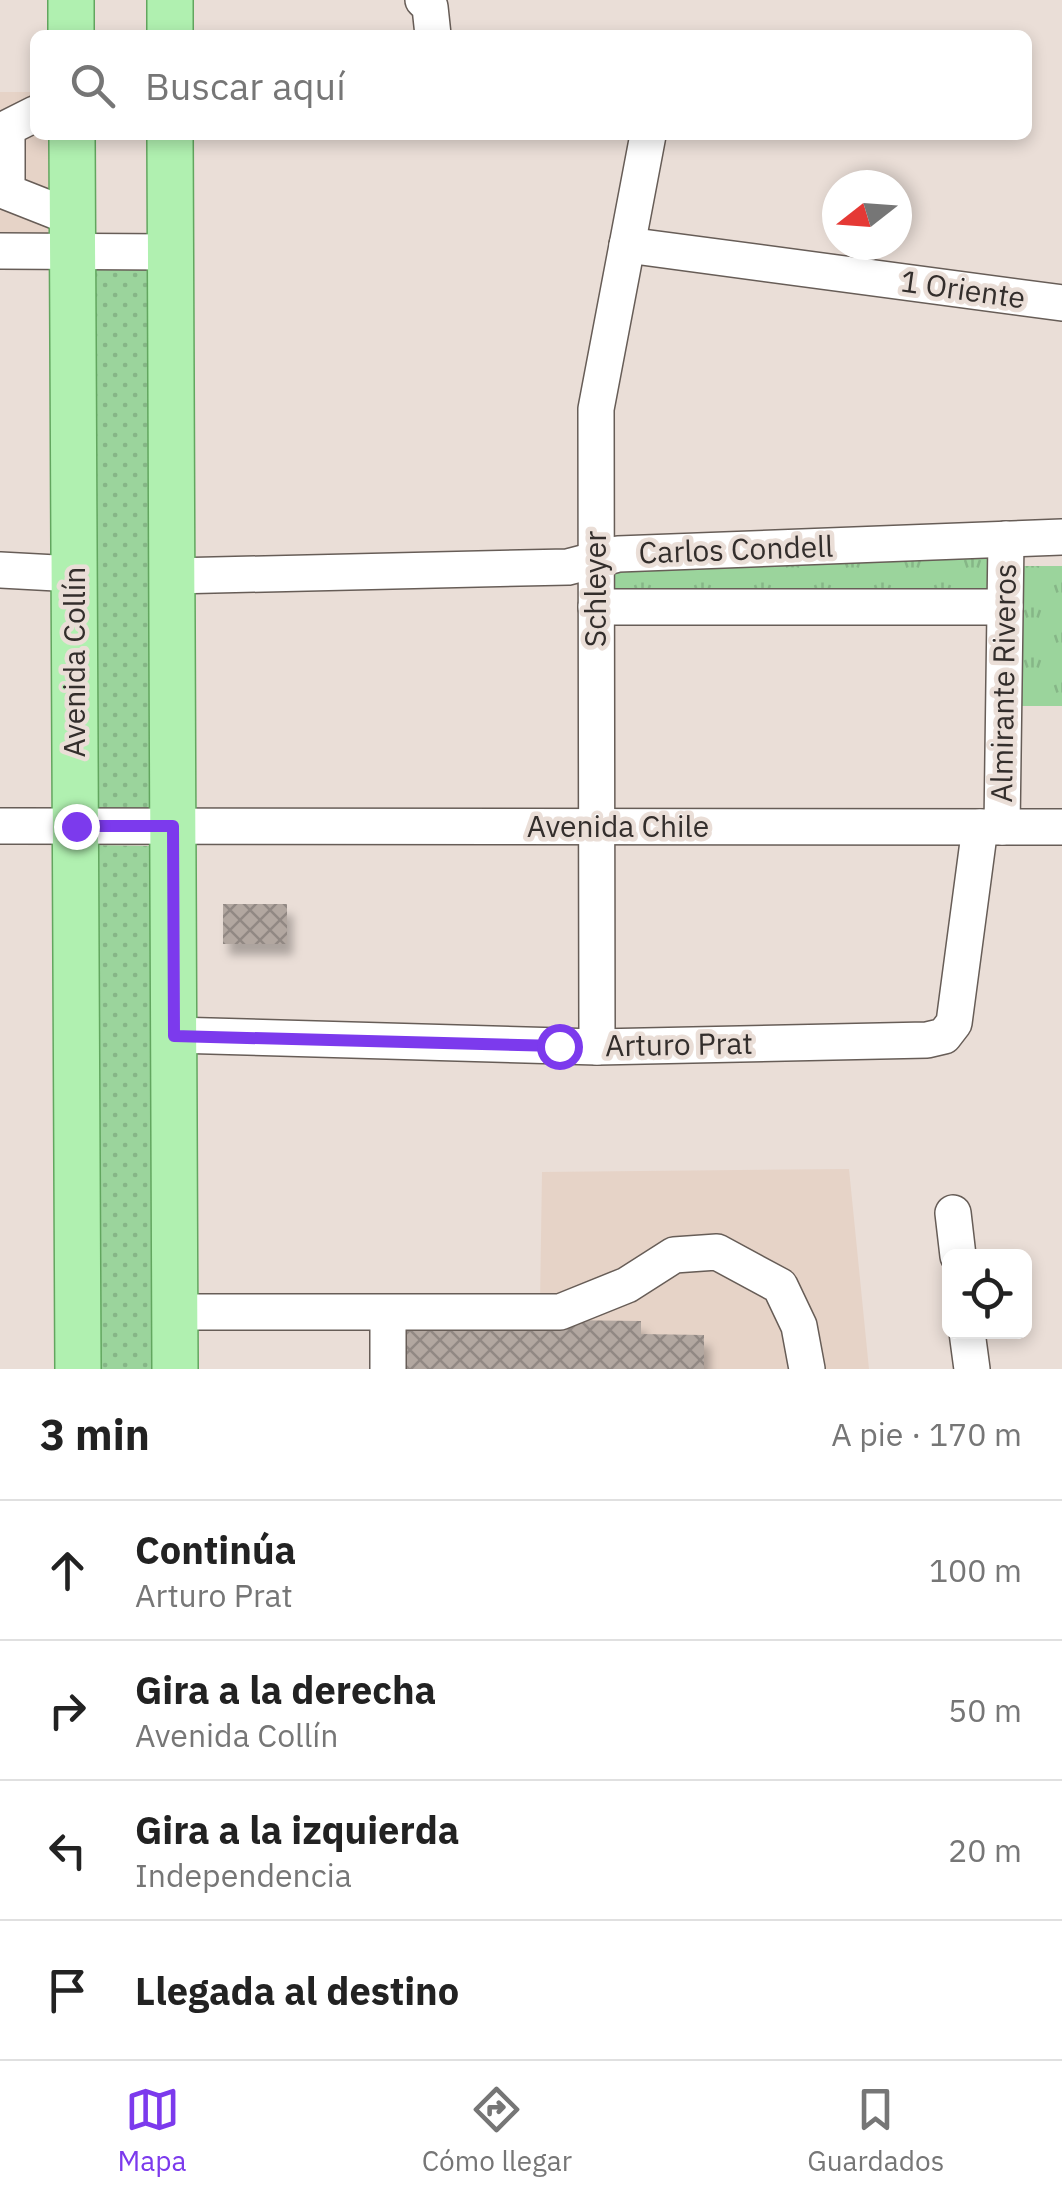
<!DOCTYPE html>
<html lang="es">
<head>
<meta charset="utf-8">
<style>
	body { margin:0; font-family:"IBM Plex Sans",sans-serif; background:#f6f6f6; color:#222 }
	.controls { position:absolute; right:30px; bottom:30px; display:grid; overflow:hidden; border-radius:15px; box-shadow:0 5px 15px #0003 }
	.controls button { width:90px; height:90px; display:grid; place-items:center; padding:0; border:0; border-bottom:2px solid #e0e0e0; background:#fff; color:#222; font:50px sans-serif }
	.compass { position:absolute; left:822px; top:170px; width:90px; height:90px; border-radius:50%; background:#fff; box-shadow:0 5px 15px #0003; rotate:253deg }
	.stop { position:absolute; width:30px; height:30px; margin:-22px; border:8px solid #7c3aed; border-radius:50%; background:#fff }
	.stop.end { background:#7c3aed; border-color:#fff; box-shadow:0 2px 10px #0008 }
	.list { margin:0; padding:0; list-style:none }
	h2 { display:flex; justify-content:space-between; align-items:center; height:130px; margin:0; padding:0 40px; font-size:42px }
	h2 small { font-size:32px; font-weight:400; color:#767676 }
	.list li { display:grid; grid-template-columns:65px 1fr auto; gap:30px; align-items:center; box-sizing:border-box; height:140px; padding:0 40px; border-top:2px solid #e0e0e0 }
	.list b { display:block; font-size:38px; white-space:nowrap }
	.list p { margin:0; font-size:32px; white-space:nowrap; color:#767676 }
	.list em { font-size:32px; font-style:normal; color:#767676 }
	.icon { flex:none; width:55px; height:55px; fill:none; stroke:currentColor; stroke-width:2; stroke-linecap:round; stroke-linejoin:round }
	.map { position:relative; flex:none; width:1062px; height:1369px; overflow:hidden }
	.search { position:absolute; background:#fff; box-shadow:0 5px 15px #0003; left:30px; right:30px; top:30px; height:110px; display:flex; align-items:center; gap:25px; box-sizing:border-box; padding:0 35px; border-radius:15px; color:#767676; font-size:38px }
	.sheet { height:690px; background:#fff }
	nav { display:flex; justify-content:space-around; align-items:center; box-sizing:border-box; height:140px; border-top:2px solid #e0e0e0; background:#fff; font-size:28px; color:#767676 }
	nav a { display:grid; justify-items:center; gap:5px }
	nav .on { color:#7c3aed }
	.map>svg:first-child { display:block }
</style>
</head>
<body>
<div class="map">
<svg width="1062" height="1369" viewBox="0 0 1062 1369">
	<defs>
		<pattern id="grass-tufts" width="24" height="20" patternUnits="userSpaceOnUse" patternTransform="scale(2.5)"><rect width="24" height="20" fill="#9bd49c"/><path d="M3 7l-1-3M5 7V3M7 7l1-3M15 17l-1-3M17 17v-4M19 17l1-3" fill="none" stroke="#86b687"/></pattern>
		<pattern id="park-dots" width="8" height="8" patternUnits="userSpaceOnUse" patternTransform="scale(2.5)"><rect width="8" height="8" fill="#9bd49c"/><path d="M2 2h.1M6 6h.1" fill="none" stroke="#86b687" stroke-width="1.8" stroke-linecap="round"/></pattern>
		<pattern id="building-cross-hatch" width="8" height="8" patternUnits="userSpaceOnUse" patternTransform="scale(2.5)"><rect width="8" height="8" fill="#b2a7a0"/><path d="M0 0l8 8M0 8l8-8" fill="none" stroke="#918883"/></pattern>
		<filter id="shadow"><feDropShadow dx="6" dy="11" stdDeviation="5" flood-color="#0004"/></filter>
	</defs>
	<rect width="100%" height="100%" fill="#eaded7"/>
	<!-- built -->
	<g fill="#e6d3c7">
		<path d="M 0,92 L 35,92 L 35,135 L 51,135 L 60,236 L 0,237 Z"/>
		<path d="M 849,1169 L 869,1369 L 380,1369 L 379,1322 L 540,1304 L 542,1172 Z"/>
	</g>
	<!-- grass -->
	<g fill="url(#grass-tufts)">
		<path d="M 989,554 L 990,596 L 607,603 L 607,571 Z"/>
		<rect x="1014" y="566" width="48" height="140"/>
	</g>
	<!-- park -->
	<g fill="url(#park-dots)">
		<path d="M 87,269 L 162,269 L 162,817 L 88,817 Z"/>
		<path d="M 87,845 L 152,846 L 158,1369 L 89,1369 Z"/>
	</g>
	<!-- building -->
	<g fill="url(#building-cross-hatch)" filter="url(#shadow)">
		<rect x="223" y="904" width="64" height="40"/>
		<path d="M 398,1318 L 641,1321 L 641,1334 L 704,1335 L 704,1369 L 398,1369 Z"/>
	</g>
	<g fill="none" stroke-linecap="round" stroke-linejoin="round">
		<!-- minor casing -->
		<g stroke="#675d57" stroke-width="38">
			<g id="minor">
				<path d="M 423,0 L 430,7 L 433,35"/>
				<path d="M 35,114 L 7,128 L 7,192 L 73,218"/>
				<path d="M 627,245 L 1062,303"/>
				<path d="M 0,251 L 171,252"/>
				<path d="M 0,570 L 75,574"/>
				<path d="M 172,576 L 568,567 L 618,554 L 1062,537"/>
				<path d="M 596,607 L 1005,607"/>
				<path d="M 0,826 L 1062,827"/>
				<path d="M 1002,827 L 1006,539"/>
				<path d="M 174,1035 L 597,1047 L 927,1040 L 944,1036 L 954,1023 L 980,827"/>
				<path d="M 597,1047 L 596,409 L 648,135"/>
				<path d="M 953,1213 L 958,1256"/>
				<path d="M 175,1312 L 560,1312 L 627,1285 L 674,1255 L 717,1252 L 780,1286 L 799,1326 L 807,1369"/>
				<path d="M 967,1332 L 972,1369"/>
				<path d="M 388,1369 L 388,1313"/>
			</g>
		</g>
		<!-- major casing -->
		<g stroke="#62a65f" stroke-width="48">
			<g id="major">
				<path d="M 71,0 L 71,35"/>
				<path d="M 170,0 L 170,35"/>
				<path d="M 72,135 L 78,1369"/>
				<path d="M 170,135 L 175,1369"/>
			</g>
		</g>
		<!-- minor -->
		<use href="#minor" stroke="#fff" stroke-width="35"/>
		<!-- major -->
		<use href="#major" stroke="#b0f0b0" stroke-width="45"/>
	</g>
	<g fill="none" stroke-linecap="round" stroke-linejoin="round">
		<!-- route -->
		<path stroke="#7c3aed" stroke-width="12" d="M 76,826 L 173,826 L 174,1036 L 559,1046"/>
	</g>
	<g text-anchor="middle" stroke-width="9" stroke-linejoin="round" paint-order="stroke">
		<!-- street labels -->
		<g font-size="30" fill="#332e2c" stroke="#eaded7">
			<text transform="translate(963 290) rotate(8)" y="10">1 Oriente</text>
			<text transform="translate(736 550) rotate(-2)" y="10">Carlos Condell</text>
			<text transform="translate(596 589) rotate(-90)" y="10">Schleyer</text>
			<text transform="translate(75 662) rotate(-90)" y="10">Avenida Collín</text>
			<text transform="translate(1004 683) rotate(-89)" y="10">Almirante Riveros</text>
			<text x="618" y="837">Avenida Chile</text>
			<text transform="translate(679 1045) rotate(-1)" y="10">Arturo Prat</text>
		</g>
	</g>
</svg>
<div class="controls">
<button><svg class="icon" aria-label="locate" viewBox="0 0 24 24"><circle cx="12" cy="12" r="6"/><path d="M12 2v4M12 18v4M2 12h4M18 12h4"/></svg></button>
</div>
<svg class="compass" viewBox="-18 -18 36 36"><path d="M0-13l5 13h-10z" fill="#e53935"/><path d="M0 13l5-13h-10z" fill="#767676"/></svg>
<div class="stop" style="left:559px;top:1046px"></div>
<div class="stop end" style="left:76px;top:826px"></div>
<div class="search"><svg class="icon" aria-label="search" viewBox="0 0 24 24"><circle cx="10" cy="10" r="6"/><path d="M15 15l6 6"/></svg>Buscar aquí</div>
</div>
<section class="sheet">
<h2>3 min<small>A pie · 170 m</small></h2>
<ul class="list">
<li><svg class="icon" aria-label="ahead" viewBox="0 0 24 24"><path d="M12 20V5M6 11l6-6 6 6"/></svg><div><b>Continúa</b><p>Arturo Prat</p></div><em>100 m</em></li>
<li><svg class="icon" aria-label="right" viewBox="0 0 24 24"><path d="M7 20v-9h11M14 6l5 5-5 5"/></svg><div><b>Gira a la derecha</b><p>Avenida Collín</p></div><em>50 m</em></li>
<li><svg class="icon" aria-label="left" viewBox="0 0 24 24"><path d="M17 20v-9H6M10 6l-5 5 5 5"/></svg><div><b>Gira a la izquierda</b><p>Independencia</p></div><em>20 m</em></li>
<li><svg class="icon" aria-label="arrive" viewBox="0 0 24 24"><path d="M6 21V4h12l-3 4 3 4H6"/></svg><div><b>Llegada al destino</b></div></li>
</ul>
</section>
<nav>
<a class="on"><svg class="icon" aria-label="map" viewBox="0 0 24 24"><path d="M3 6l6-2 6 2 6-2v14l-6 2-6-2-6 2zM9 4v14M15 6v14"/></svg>Mapa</a>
<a><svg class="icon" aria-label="directions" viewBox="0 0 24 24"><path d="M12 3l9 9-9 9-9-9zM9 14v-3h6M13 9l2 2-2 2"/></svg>Cómo llegar</a>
<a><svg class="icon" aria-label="saved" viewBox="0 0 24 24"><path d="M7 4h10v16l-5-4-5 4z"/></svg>Guardados</a>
</nav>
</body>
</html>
